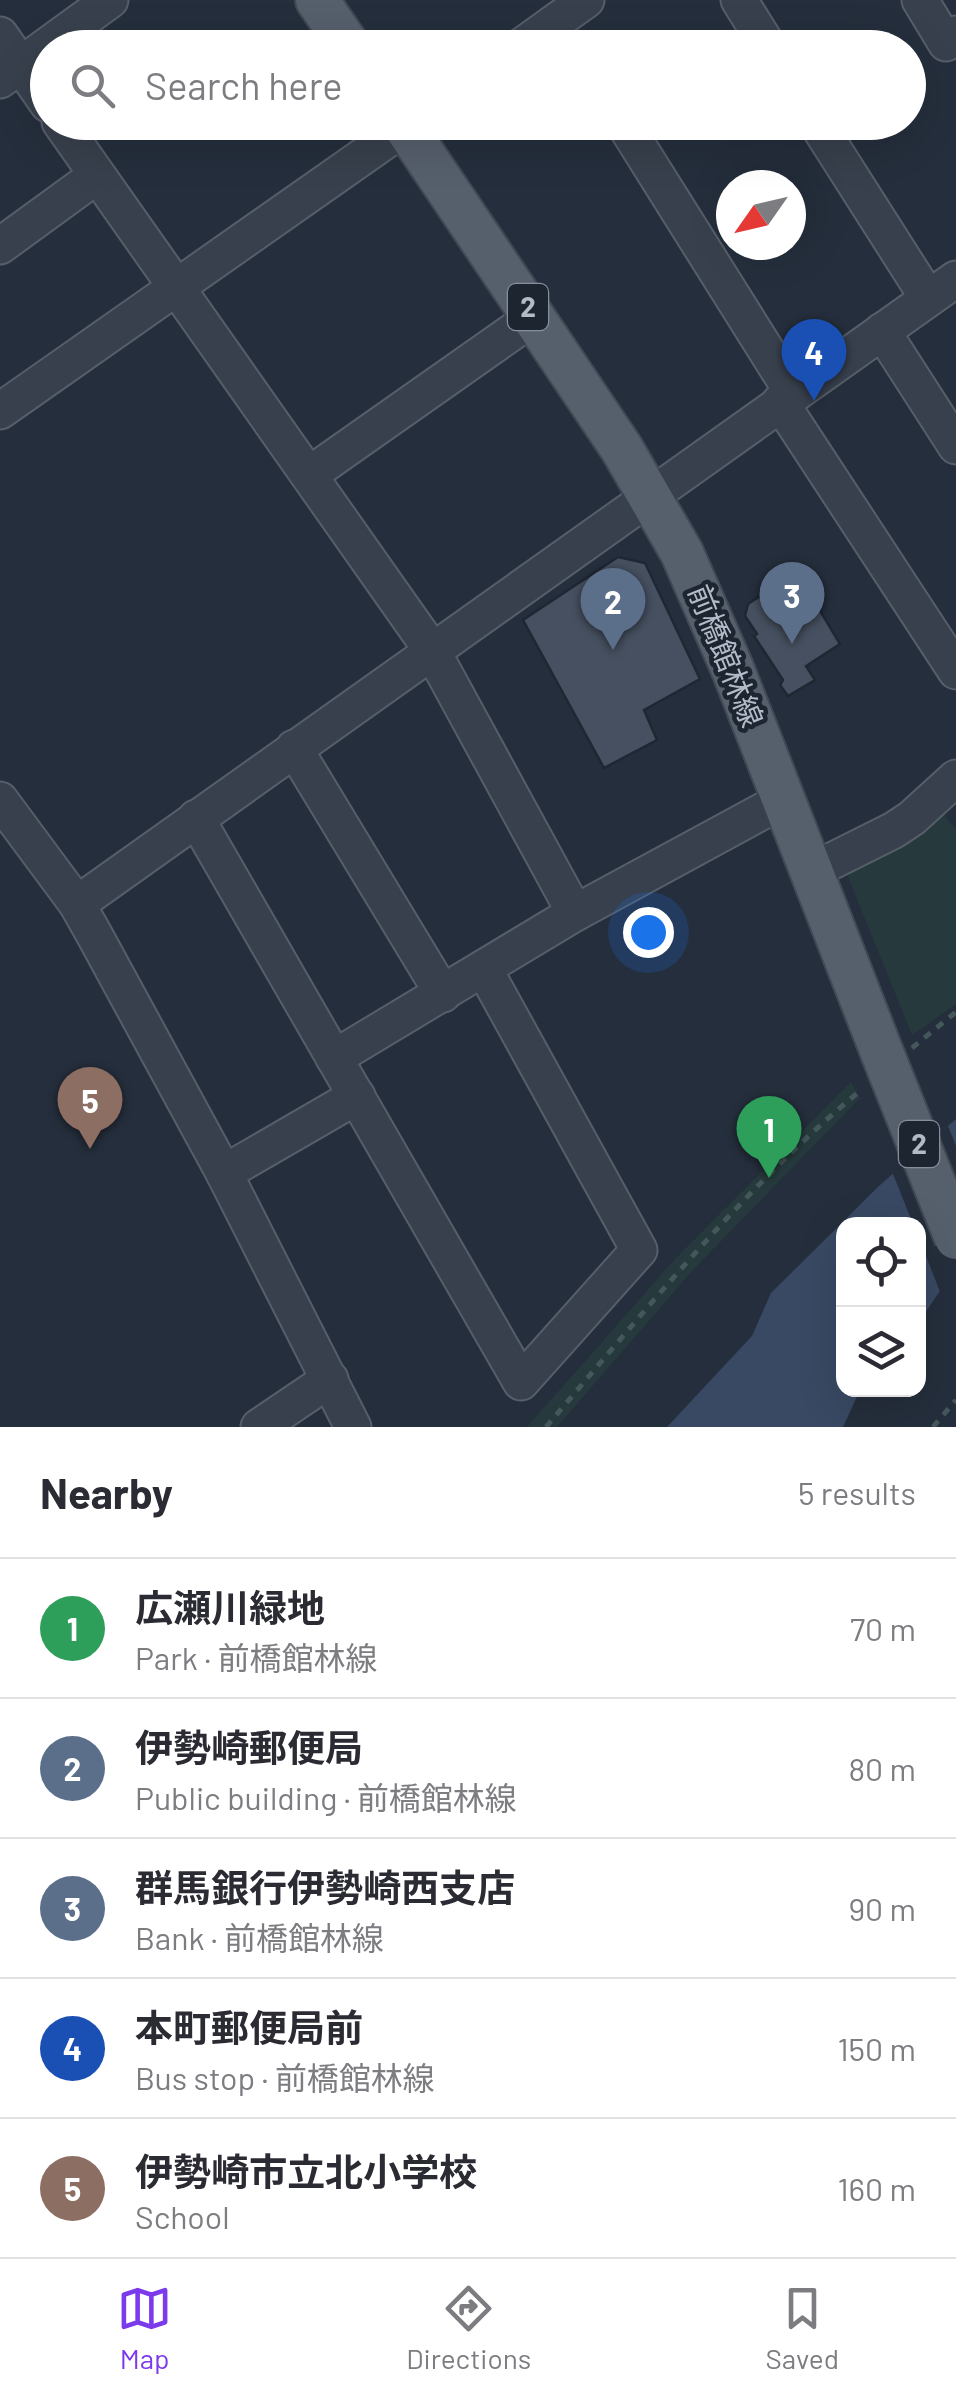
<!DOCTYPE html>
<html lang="en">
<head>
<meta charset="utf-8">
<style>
	body { margin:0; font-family:Barlow,"Noto Sans JP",sans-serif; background:#f7f7f7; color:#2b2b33 }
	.controls { position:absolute; right:30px; bottom:30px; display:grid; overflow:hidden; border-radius:20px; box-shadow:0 10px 40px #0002 }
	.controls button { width:90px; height:90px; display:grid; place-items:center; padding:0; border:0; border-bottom:2px solid #e1e1e2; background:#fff; color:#2b2b33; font:50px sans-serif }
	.compass { position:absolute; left:716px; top:170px; width:90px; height:90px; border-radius:50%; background:#fff; box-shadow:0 10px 40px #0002; rotate:236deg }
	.you { position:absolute; left:648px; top:932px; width:35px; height:35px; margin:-25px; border:8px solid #fff; border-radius:50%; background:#1a73e8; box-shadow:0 0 0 15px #1a73e833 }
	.badge { display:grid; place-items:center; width:65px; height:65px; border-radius:50%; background:#7c3aed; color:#fff; font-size:32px; font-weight:700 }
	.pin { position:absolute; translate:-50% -82px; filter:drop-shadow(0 2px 5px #0008) }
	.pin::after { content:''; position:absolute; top:52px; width:35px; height:30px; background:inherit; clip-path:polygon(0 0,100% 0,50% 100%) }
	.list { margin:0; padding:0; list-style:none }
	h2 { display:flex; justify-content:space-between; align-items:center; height:130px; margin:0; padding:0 40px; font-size:42px }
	h2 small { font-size:32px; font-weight:400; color:#7c7c81 }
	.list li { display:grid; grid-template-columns:65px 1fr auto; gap:30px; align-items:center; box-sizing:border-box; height:140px; padding:0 40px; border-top:2px solid #e1e1e2 }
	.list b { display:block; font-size:38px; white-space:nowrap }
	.list p { margin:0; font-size:32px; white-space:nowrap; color:#7c7c81 }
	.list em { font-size:32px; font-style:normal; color:#7c7c81 }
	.icon { flex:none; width:55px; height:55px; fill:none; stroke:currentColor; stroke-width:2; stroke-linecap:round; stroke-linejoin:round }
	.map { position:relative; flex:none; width:956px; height:1427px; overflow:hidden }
	.search { position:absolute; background:#fff; box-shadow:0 10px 40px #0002; left:30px; right:30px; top:30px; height:110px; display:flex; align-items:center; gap:25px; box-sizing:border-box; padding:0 35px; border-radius:55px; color:#7c7c81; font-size:38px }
	.sheet { height:830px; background:#fff }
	nav { display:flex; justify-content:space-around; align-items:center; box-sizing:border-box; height:140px; border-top:2px solid #e1e1e2; background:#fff; font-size:28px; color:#7c7c81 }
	nav a { display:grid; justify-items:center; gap:5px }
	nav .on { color:#7c3aed }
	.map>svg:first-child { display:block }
</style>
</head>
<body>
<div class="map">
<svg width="956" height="1427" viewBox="0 0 956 1427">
	<rect width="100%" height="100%" fill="#252e3c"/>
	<!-- green -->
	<g fill="#263a3d">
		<path d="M 939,809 L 956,829 L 956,1004 L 912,1035 L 848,877 L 850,864 Z"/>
		<path d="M 851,1082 L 860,1098 L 692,1271 L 557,1427 L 527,1427 L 676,1258 Z"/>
	</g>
	<!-- water -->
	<path fill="#394963" d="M 956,1119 L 956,1267 L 919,1322 L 918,1224 L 844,1224 L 844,1390 L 860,1390 L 843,1427 L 667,1427 L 752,1336 L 771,1293 L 880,1185 Z"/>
	<!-- pier -->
	<path fill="#252e3c" d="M 946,1121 L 956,1146 L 956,1276 L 942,1297 L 919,1238 L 918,1224 L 913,1224 L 891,1169 Z"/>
	<!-- building -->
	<g fill="#465060" stroke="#1f2733" stroke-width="2.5">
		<path d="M 618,557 L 645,563 L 700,679 L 644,710 L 657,740 L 604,768 L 523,620 Z"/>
		<path d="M 797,572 L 840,644 L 806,666 L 815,680 L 788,696 L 780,685 L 783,680 L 754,636 L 757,634 L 745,616 L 748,604 Z"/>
	</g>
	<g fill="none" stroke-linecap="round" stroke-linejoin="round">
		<!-- minor casing -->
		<g stroke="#565e6a" stroke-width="39">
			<g id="minor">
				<path d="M 739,0 L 769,48"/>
				<path d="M 920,0 L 946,43 L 956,34"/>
				<path d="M 0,35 L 48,104"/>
				<path d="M 519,48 L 586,0"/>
				<path d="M 0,80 L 110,0"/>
				<path d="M 60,122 L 431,649 L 575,913"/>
				<path d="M 623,122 L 793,393"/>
				<path d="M 816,122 L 928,298"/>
				<path d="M 0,246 L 96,176"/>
				<path d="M 882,331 L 956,446"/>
				<path d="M 780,402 L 956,671"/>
				<path d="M 0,411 L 412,122"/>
				<path d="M 309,475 L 535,316"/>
				<path d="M 294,748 L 443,994"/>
				<path d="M 0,800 L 77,904 L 95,936 L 224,1173 L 353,1427"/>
				<path d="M 196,818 L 521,1382 L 639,1250 L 484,969"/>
				<path d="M 812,871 L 894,830 L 912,818 L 956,778"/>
				<path d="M 77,904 L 956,279"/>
				<path d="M 334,1058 L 575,913 L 783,800"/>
				<path d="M 224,1173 L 357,1096"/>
				<path d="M 259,1427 L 330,1379"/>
			</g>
		</g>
		<!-- major casing -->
		<g stroke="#414955" stroke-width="46">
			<g id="major">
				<path d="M 317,0 L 350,48"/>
				<path d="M 402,122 L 622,449 L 682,553 L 733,670 L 881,1050"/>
			</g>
		</g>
		<!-- path -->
		<g stroke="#44575a" stroke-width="5" stroke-dasharray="8 8" stroke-linecap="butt">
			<path d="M 912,1048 L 956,1012"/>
			<path d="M 546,1427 C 643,1313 745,1186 861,1090"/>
			<path d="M 933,1427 L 956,1400"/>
		</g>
		<!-- minor -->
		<use href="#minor" stroke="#38404d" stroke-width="35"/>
		<!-- major -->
		<use href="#major" stroke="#565f6c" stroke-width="42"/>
		<!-- major-bridge casing -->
		<g stroke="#414955" stroke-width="46" stroke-linecap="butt">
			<path id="major-bridge" d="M 881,1050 L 956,1238"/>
		</g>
		<!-- major-bridge -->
		<use href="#major-bridge" stroke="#565f6c" stroke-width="42"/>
	</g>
	<g text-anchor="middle" stroke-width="9" stroke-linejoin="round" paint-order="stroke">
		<!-- shield labels -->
		<g fill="#1d2531" stroke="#878e9b" stroke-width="2.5">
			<rect x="508" y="284" width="40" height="46" rx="8"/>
			<rect x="899" y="1121" width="40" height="46" rx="8"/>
		</g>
		<g font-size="28" font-weight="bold" fill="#b4bbc8">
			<text x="528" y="317">2</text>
			<text x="919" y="1154">2</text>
		</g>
		<!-- street labels -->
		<g font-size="30" fill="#b4bbc8" stroke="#1d2531">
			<text transform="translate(725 656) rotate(68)" y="10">前橋館林線</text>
		</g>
	</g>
</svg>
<div class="controls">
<button><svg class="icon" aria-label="locate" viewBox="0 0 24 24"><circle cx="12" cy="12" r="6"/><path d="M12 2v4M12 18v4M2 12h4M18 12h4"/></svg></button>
<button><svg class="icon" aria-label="layers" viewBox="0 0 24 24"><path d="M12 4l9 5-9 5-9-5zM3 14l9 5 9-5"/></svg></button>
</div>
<svg class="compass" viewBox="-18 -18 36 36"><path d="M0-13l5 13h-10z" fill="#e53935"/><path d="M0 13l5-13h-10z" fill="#7c7c81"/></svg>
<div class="you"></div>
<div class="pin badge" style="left:769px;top:1178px;background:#2e9e5b">1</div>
<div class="pin badge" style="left:613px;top:650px;background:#5c6f8a">2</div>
<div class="pin badge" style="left:792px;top:644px;background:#5c6f8a">3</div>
<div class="pin badge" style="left:814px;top:401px;background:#1a4fb4">4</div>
<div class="pin badge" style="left:90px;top:1149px;background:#8d6e63">5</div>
<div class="search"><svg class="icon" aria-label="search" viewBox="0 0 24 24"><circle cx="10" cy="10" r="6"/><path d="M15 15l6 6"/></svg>Search here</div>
</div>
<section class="sheet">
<h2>Nearby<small>5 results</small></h2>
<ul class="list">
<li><span class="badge" style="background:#2e9e5b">1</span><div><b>広瀬川緑地</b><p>Park · 前橋館林線</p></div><em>70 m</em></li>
<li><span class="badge" style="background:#5c6f8a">2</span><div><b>伊勢崎郵便局</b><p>Public building · 前橋館林線</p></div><em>80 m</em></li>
<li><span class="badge" style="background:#5c6f8a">3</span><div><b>群馬銀行伊勢崎西支店</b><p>Bank · 前橋館林線</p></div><em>90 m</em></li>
<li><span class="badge" style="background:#1a4fb4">4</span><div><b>本町郵便局前</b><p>Bus stop · 前橋館林線</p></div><em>150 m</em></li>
<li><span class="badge" style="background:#8d6e63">5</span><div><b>伊勢崎市立北小学校</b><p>School</p></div><em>160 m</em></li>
</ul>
</section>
<nav>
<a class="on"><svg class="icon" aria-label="map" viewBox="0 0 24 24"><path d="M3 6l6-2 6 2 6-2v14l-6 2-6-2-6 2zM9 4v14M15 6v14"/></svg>Map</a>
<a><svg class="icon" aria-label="directions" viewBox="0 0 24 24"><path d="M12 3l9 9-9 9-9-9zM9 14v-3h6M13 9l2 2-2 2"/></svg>Directions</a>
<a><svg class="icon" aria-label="saved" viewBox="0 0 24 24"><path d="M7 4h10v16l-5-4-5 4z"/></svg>Saved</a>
</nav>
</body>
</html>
